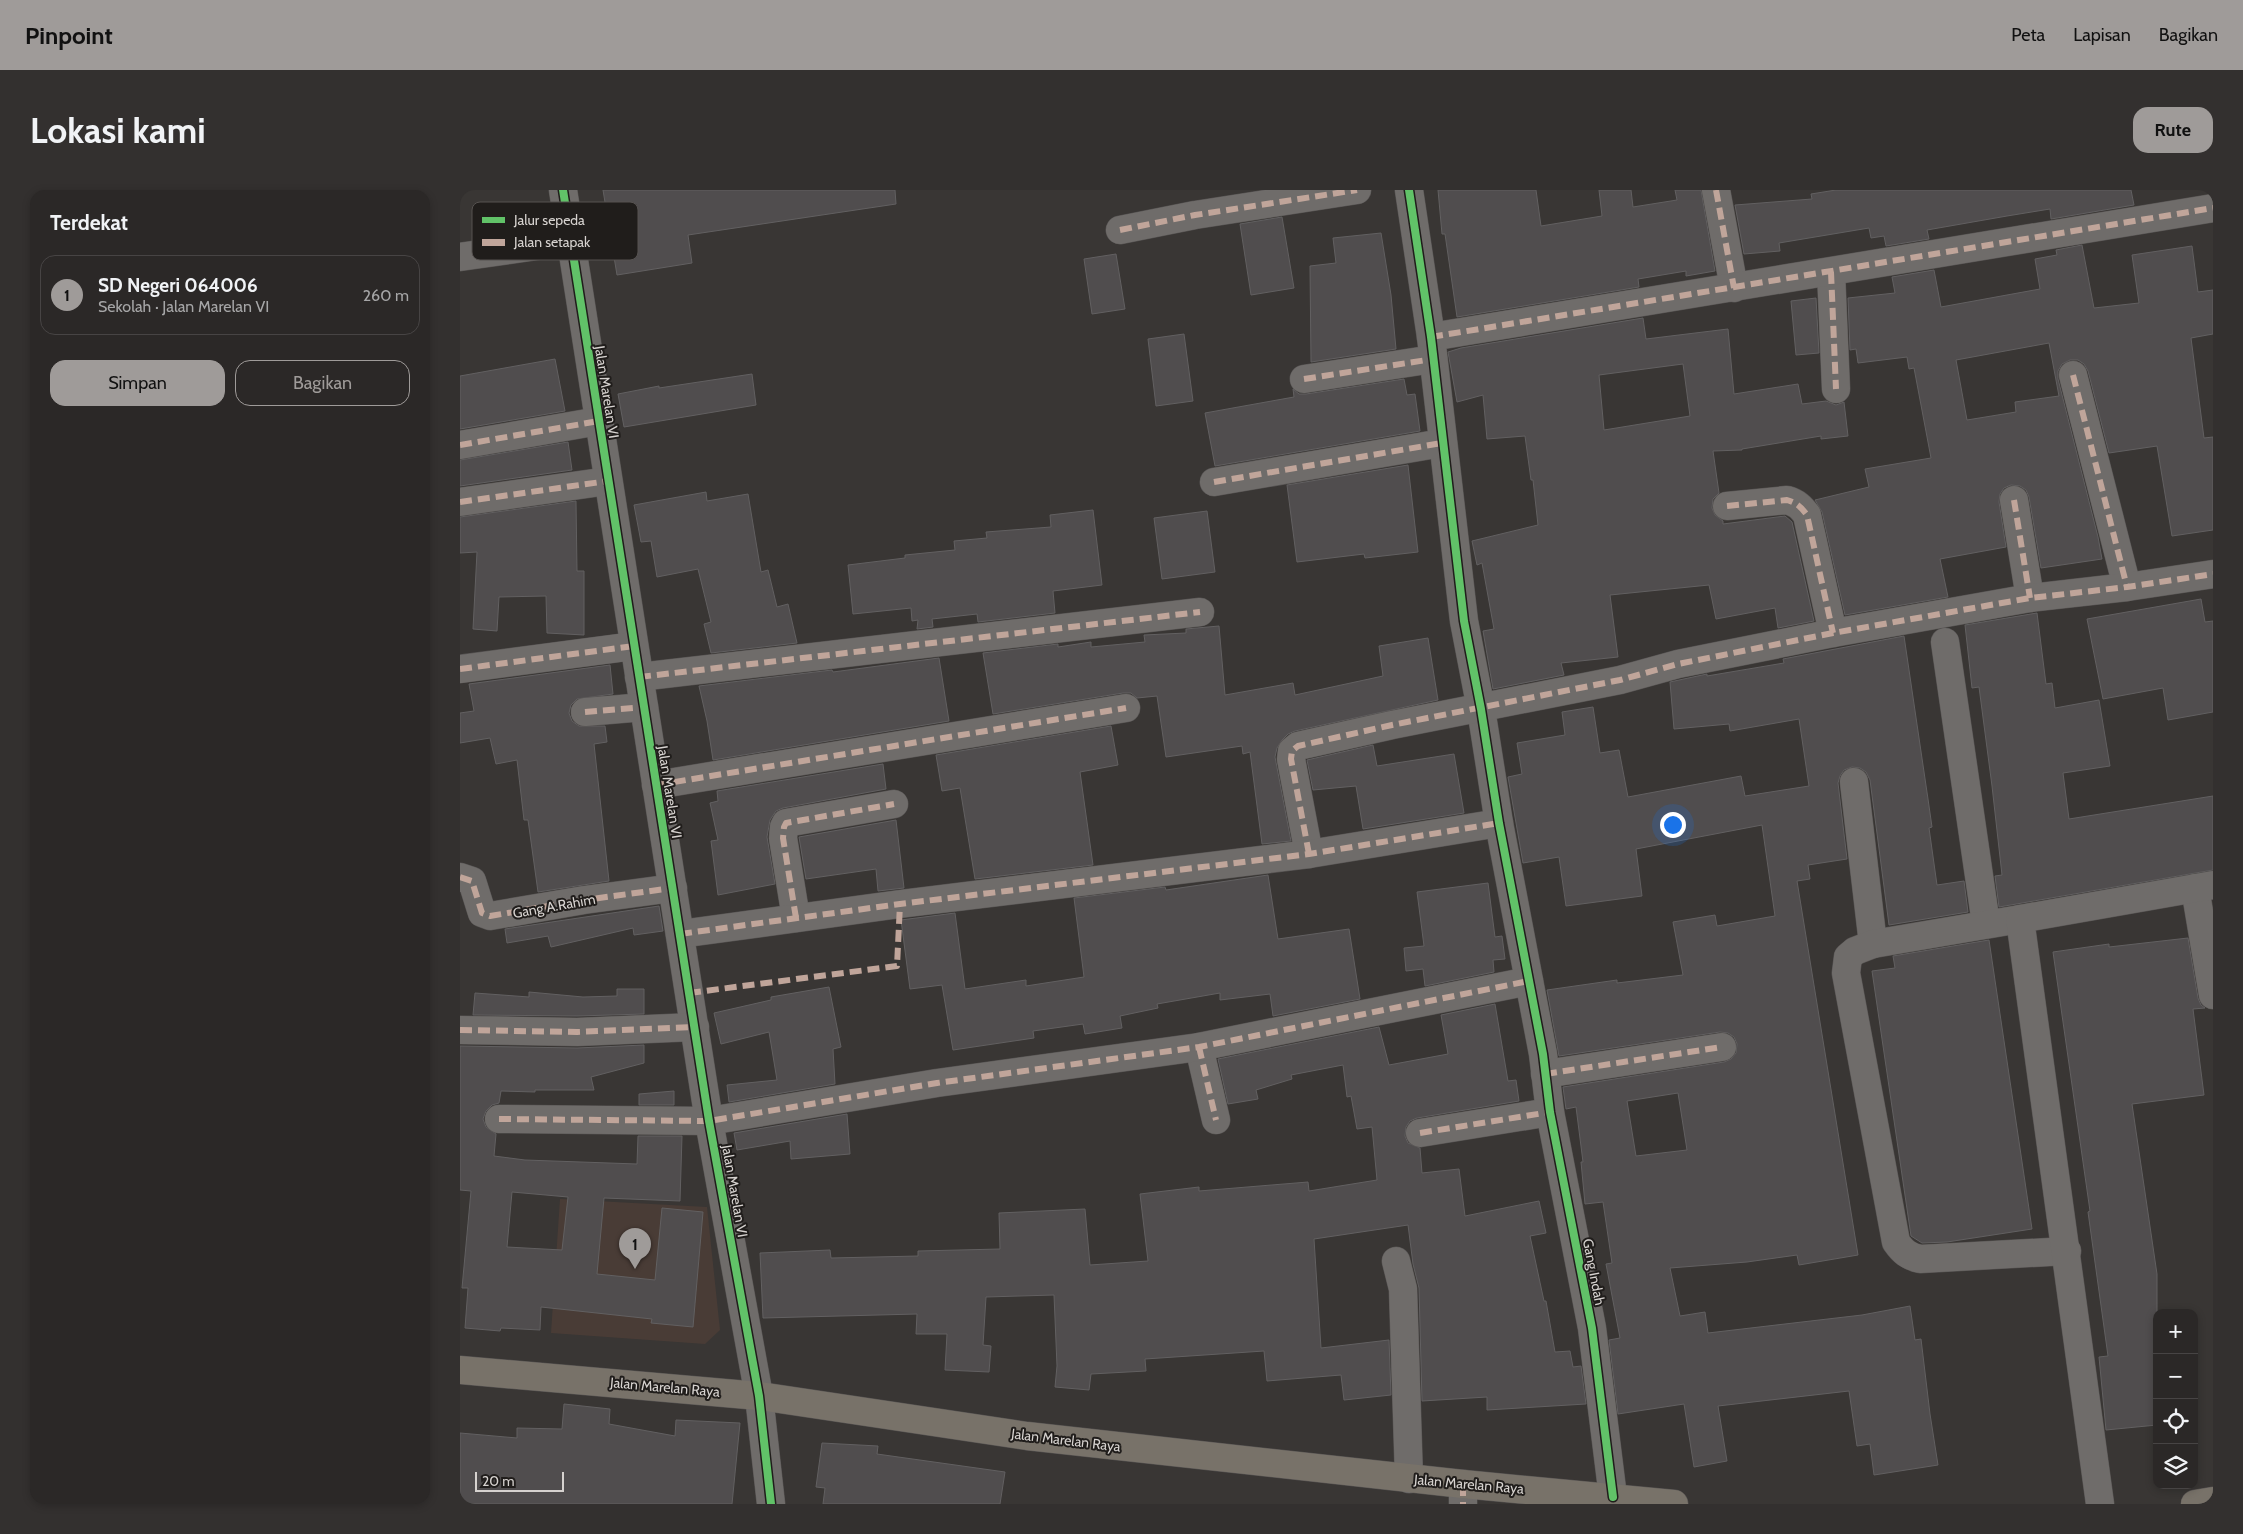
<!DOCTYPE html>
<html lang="id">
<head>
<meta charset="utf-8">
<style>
	body { margin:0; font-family:Cabin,sans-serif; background:#33302f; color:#f1f3f6 }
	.controls { position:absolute; right:15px; bottom:15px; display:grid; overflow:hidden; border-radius:10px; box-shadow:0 2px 8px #0003 }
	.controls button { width:45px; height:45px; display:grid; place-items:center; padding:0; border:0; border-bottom:1px solid #474444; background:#2b2827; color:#f1f3f6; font:25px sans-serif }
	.scale { position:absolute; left:15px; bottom:12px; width:89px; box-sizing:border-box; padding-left:5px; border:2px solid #d6d2cf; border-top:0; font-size:14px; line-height:18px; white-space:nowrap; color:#d6d2cf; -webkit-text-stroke:4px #201d1b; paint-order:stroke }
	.you { position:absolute; left:1212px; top:634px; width:18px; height:18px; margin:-12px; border:4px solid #fff; border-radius:50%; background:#1a73e8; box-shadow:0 0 0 8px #1a73e833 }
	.badge { display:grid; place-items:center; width:32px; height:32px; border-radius:50%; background:#9f9b99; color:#111; font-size:16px; font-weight:700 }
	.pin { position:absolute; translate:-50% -41px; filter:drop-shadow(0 1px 2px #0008) }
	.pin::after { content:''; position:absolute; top:26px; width:18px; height:15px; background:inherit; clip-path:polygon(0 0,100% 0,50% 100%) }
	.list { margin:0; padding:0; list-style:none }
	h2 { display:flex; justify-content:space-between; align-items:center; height:65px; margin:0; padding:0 20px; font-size:21px }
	h2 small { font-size:16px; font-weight:400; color:#a6a6a7 }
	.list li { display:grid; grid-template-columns:32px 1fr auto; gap:15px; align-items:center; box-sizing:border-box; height:80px; margin:0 10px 10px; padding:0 10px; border:1px solid #474444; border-radius:15px }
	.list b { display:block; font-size:19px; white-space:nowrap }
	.list p { margin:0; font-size:16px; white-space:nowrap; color:#a6a6a7 }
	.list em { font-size:16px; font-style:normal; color:#a6a6a7 }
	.actions { display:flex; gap:10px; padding:15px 20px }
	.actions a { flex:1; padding:11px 0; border:1px solid #9f9b99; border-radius:15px; text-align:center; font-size:18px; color:#9f9b99 }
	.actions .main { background:#9f9b99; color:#111 }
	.icon { flex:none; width:28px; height:28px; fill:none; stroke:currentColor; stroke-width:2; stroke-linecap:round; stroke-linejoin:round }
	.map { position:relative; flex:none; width:1753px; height:1314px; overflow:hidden; border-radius:15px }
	header { display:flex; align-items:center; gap:30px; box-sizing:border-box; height:70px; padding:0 25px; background:#9f9b99; color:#111 }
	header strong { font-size:24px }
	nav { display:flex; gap:28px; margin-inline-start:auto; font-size:18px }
	.intro { display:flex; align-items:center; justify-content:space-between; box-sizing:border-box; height:120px; padding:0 30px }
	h1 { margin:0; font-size:35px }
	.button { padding:12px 22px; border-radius:15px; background:#9f9b99; color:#111; font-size:18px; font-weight:700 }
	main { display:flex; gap:30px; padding:0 30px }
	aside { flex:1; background:#2b2827; border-radius:15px; box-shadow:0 2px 8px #0003 }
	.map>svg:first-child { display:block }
</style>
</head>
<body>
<header>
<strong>Pinpoint</strong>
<nav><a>Peta</a><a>Lapisan</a><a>Bagikan</a></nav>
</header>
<div class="intro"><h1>Lokasi kami</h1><a class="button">Rute</a></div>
<main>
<aside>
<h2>Terdekat<small></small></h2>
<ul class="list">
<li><span class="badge">1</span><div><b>SD Negeri 064006</b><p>Sekolah · Jalan Marelan VI</p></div><em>260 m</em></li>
</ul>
<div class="actions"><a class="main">Simpan</a><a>Bagikan</a></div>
</aside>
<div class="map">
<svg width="1753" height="1314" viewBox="0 0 1753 1314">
	<rect width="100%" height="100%" fill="#393634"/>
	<!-- built -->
	<path fill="#493c36" d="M 100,1009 L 247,1017 L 260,1140 L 245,1154 L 91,1143 Z"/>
	<!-- building -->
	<g fill="#504d4e" stroke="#626061" fill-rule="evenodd">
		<path d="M 143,0 L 435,0 L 436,14 L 228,45 L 232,73 L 157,85 Z"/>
		<path d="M 978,0 L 1076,0 L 1081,36 L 1142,26 L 1139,0 L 1171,0 L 1173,17 L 1217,10 L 1215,0 L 1241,0 L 1255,81 L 1226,86 L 1226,81 L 1178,89 L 1179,97 L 997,127 L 985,44 L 982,44 Z"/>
		<path d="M 1376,0 L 1671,0 L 1674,15 L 1591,29 L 1590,19 L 1547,26 L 1467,40 L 1469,49 L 1426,56 L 1424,46 L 1411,48 L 1409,38 L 1319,53 L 1320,61 L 1284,64 L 1275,15 L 1352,9 L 1351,4 Z"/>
		<path d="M 822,27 L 834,98 L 791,105 L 780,34 Z"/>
		<path d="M 921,43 L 931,105 L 936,159 L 851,172 L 850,76 L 876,73 L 873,48 Z"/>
		<path d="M 1622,55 L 1634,118 L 1679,113 L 1672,65 L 1732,56 L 1738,102 L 1753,100 L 1753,144 L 1731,148 L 1744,248 L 1753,247 L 1753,340 L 1712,346 L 1697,256 L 1649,263 L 1628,181 L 1624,174 L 1618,170 L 1610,170 L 1602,174 L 1598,181 L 1598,189 L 1638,347 L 1642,369 L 1581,378 L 1569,307 L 1566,300 L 1560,296 L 1551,295 L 1544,298 L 1540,304 L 1539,312 L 1546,357 L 1480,369 L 1488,407 L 1385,425 L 1362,322 L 1355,310 L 1409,297 L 1405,279 L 1471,268 L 1454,178 L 1449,179 L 1447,167 L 1398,173 L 1396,159 L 1390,160 L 1388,108 L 1435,103 L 1432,87 L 1474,80 L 1481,117 L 1580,99 L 1575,69 L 1597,65 L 1596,60 ZM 1589,153 L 1599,206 L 1555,212 L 1556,222 L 1507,230 L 1496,170 Z"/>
		<path d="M 656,64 L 665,119 L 632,124 L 624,69 Z"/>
		<path d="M 1356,108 L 1359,163 L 1336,165 L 1331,111 Z"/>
		<path d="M 1183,128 L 1186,149 L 1268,139 L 1274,204 L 1338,194 L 1342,214 L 1366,211 L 1376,215 L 1384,212 L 1388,246 L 1361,249 L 1361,246 L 1282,259 L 1282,260 L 1253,261 L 1259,303 L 1253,309 L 1252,318 L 1255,325 L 1263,331 L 1263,334 L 1325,326 L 1332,332 L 1354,431 L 1318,438 L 1315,418 L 1256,429 L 1249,395 L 1150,405 L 1158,467 L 1101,473 L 1104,485 L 1033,499 L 1023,441 L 1034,439 L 1022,373 L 1017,375 L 1012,351 L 1078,335 L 1073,290 L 1071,290 L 1065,246 L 1027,249 L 1023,205 L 997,212 L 988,162 L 1001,158 ZM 1223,174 L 1230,226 L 1144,240 L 1139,185 Z"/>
		<path d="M 724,144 L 733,211 L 696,216 L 688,149 Z"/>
		<path d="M 95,169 L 105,221 L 0,239 L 0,186 Z"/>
		<path d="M 292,184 L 296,215 L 164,237 L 158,204 L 199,196 L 199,198 Z"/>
		<path d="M 944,189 L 947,205 L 955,204 L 960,241 L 755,276 L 745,223 L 834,207 L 833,199 L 839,204 L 846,204 Z"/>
		<path d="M 108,252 L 112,280 L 0,296 L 0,270 Z"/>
		<path d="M 948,275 L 958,362 L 905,368 L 904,364 L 837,372 L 827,295 Z"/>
		<path d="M 246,302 L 247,311 L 288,304 L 301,382 L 308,380 L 317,417 L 328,414 L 337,453 L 251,463 L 244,434 L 251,432 L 238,379 L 197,387 L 191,351 L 181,352 L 174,315 Z"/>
		<path d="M 116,311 L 117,381 L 124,381 L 124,445 L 87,443 L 86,406 L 39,407 L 37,441 L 13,439 L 17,362 L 0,363 L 0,327 Z"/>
		<path d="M 633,320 L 642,395 L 593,401 L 595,423 L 518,432 L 517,424 L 472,429 L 473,437 L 457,439 L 458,430 L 452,431 L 451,418 L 393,424 L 388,375 L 445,368 L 445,365 L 495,360 L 494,351 L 527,348 L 526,342 L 591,337 L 590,325 Z"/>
		<path d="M 747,321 L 755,382 L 702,389 L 694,328 Z"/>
		<path d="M 1741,409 L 1745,432 L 1753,431 L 1753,522 L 1708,530 L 1703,498 L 1643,509 L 1627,429 Z"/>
		<path d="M 1577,423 L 1586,494 L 1592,493 L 1595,518 L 1639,510 L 1650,576 L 1603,583 L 1609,629 L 1753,606 L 1753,680 L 1539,717 L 1535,686 L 1542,685 L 1532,596 L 1519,497 L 1512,498 L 1505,435 Z"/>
		<path d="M 759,436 L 765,505 L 833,493 L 835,505 L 923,486 L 919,456 L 968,448 L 978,510 L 835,541 L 828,544 L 822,550 L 817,558 L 815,567 L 831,651 L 802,654 L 790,562 L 783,564 L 782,556 L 706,567 L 697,506 L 677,508 L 671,503 L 663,503 L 533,524 L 523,463 L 598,454 L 598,457 L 631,452 L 631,457 L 685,452 L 684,445 L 726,443 L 726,439 Z"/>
		<path d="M 1444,446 L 1468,609 L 1472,637 L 1469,638 L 1477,695 L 1504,691 L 1508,722 L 1429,735 L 1410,590 L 1406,582 L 1400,578 L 1392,577 L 1384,580 L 1380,586 L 1378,593 L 1387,669 L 1348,675 L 1350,689 L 1337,691 L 1398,1065 L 1339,1075 L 1337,1065 L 1287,1072 L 1210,1078 L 1220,1126 L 1245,1122 L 1248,1143 L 1402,1125 L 1450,1116 L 1455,1150 L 1461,1149 L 1470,1224 L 1478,1275 L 1414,1285 L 1410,1254 L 1397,1256 L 1389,1201 L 1258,1216 L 1267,1271 L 1234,1277 L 1224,1214 L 1158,1224 L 1149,1150 L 1160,1148 L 1146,1074 L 1152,1073 L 1143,1012 L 1125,1014 L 1121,972 L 1123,972 L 1116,917 L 1106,919 L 1103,897 L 1264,872 L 1271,869 L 1276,863 L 1277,854 L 1274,847 L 1268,843 L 1260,842 L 1099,866 L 1087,800 L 1157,790 L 1157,793 L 1223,785 L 1213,732 L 1255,725 L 1257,736 L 1315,726 L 1302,635 L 1176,659 L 1182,706 L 1106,716 L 1099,667 L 1063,673 L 1048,587 L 1062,584 L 1057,553 L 1105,545 L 1102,522 L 1133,517 L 1140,563 L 1159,560 L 1168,607 L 1281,586 L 1285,606 L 1349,596 L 1339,529 L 1270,541 L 1269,534 L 1214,539 L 1210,492 L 1247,484 L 1247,486 L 1324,473 L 1323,469 ZM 1218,903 L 1227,960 L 1176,966 L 1167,911 Z"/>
		<path d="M 479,468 L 489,531 L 253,570 L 247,531 L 239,496 L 372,480 L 373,482 Z"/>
		<path d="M 150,475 L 153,504 L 117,509 L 111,515 L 109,523 L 112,531 L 119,536 L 145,536 L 147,552 L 134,554 L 149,691 L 78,702 L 68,630 L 64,630 L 57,570 L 36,574 L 30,548 L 0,553 L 0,523 L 14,521 L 9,494 Z"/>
		<path d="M 651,536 L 658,575 L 620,582 L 633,675 L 515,689 L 500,598 L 482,601 L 476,565 Z"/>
		<path d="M 913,555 L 917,576 L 994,564 L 1004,623 L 903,639 L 896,596 L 853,600 L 847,570 Z"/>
		<path d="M 423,574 L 426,599 L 323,618 L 316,621 L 310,630 L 307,647 L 315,694 L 258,705 L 251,651 L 258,650 L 250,613 L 258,611 L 257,601 Z"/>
		<path d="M 436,630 L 444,698 L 418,701 L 416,679 L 346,689 L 339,647 Z"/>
		<path d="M 808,685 L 818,749 L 889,739 L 900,809 L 813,826 L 810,804 L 760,810 L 760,803 L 697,814 L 698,818 L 660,826 L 662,838 L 625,844 L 623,834 L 573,841 L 574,848 L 493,860 L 482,795 L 450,799 L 441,730 L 495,723 L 505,799 L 566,790 L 566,796 L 624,787 L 614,708 L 705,697 L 706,700 Z"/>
		<path d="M 1028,693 L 1035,747 L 1042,746 L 1045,769 L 1033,770 L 1034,782 L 965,796 L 963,779 L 946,781 L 944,758 L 964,756 L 957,702 Z"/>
		<path d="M 199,716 L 203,741 L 174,745 L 173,738 L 91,757 L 88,746 L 47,753 L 45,739 Z"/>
		<path d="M 1728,748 L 1738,808 L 1741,815 L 1745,818 L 1733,819 L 1744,905 L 1672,914 L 1697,1084 L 1697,1235 L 1646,1240 L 1639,1167 L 1648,1166 L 1628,1022 L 1630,1021 L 1593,762 L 1649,754 L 1649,757 Z"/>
		<path d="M 1529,750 L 1572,1039 L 1487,1052 L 1462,1053 L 1451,1046 L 1412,781 L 1435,778 L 1433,766 Z"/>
		<path d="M 369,797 L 381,857 L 373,859 L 375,894 L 269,912 L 267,895 L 317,890 L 309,842 L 261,854 L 254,823 L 311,810 L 311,807 Z"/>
		<path d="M 157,799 L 184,799 L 184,824 L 117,826 L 13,825 L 15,803 L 69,807 L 69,802 L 123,807 L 157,806 Z"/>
		<path d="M 1035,814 L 1048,891 L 1056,890 L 1059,911 L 957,928 L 950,931 L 946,937 L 945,946 L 948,953 L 960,958 L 962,983 L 999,979 L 1005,1026 L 1079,1011 L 1086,1043 L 1070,1046 L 1084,1111 L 1086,1111 L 1095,1162 L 1110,1161 L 1113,1177 L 1121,1176 L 1126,1214 L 1027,1220 L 1027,1207 L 962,1211 L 959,1098 L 953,1074 L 948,1035 L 854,1049 L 861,1158 L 929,1150 L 931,1205 L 884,1210 L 881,1185 L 807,1191 L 804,1161 L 685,1169 L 686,1181 L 631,1184 L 629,1200 L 595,1197 L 597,1176 L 594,1105 L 526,1107 L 523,1155 L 531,1156 L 529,1182 L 485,1180 L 487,1144 L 456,1144 L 457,1124 L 303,1128 L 300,1063 L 370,1060 L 371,1068 L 458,1066 L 458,1061 L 540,1059 L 539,1023 L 625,1019 L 630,1075 L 688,1071 L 680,1004 L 739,997 L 739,1001 L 848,992 L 849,1001 L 917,990 L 912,937 L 897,939 L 891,906 L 887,907 L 883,875 L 831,885 L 832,889 L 796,900 L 798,909 L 768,914 L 758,869 L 919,837 L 929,875 L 988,864 L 981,825 Z"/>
		<path d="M 184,855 L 184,873 L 131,887 L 134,900 L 75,900 L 75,902 L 41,901 L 39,913 L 32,915 L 26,921 L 23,929 L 26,937 L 36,944 L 34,966 L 65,970 L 177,974 L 178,946 L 222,946 L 220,1011 L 144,1008 L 137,1084 L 195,1090 L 202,1018 L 243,1022 L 233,1137 L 191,1133 L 192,1129 L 81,1117 L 80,1140 L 41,1138 L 40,1141 L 5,1138 L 8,1098 L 2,1098 L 11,1001 L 0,1000 L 0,856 L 117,858 ZM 52,1002 L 108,1007 L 102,1060 L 47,1057 Z"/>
		<path d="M 214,901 L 214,915 L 179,915 L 179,904 Z"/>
		<path d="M 387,924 L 390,964 L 331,969 L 330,951 L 277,960 L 274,943 Z"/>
		<path d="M 104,1214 L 150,1219 L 149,1234 L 215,1246 L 216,1230 L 280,1233 L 272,1314 L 0,1314 L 0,1243 L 57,1248 L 57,1238 L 102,1239 Z"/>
		<path d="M 362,1253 L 418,1256 L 417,1264 L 545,1282 L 540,1314 L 363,1314 L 365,1298 L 356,1297 Z"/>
	</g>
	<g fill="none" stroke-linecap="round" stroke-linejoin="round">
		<!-- minor casing -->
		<g stroke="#575453" stroke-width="29">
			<g id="minor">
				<path d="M 103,0 L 249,931 L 299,1206 L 311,1314"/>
				<path d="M 949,0 L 971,147 L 1004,431 L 1021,519 L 1039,633 L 1083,864 L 1090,922 L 1132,1138 L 1153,1307"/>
				<path d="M 1256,0 L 1274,98"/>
				<path d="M 660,40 L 735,25 L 897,0"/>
				<path d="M 0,67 L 111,51"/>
				<path d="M 1371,82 L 1376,199"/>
				<path d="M 971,147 L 1753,18"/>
				<path d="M 1613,185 L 1667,397"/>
				<path d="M 844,189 L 973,169"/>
				<path d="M 0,255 L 139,231"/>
				<path d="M 754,292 L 982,253"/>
				<path d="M 1554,310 L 1570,408"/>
				<path d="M 0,312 L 148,291"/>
				<path d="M 1267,316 L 1327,310 C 1337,313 1341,317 1347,325 L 1373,443"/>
				<path d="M 1485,452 L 1526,734"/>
				<path d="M 0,479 L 174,456"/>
				<path d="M 179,487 L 740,422"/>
				<path d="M 125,522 L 184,517"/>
				<path d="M 1394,592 L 1413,754"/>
				<path d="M 196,595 L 666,518"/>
				<path d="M 849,664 L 831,569 L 832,561 L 838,556 L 932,535 L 1160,490 L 1218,474 L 1373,443 L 1570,408 L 1667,397 L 1753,384"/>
				<path d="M 0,687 L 12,691 L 22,723 L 30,726 L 124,710 L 213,698"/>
				<path d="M 1735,698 L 1753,805"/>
				<path d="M 336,728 L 323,648 L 324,637 L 326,633 L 434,614"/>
				<path d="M 1560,729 L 1413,754 L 1395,761 L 1388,767 L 1386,783 L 1436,1052 C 1443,1062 1448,1066 1460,1069 L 1607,1061"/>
				<path d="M 220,744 L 440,714 L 849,664 L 1039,633"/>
				<path d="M 0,840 L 117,842 L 235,837"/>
				<path d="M 739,857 L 756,930"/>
				<path d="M 1085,884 L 1262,857"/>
				<path d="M 39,929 L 249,931 L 477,893 L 739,857 L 1069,791"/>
				<path d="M 960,943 L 1090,922"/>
				<path d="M 936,1071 L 943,1099 L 949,1289"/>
				<path d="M 1003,1294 L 1003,1314"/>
				<path d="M 1640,1314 L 1560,729 L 1753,695"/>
			</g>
		</g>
		<!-- major casing -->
		<g stroke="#575453" stroke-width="29">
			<g id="major">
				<path d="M 0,1180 L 299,1206 L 567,1246 L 1003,1294 L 1214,1314"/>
				<path d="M 1735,1314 L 1753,1311"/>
			</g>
		</g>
		<!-- minor -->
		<use href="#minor" stroke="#6f6c6a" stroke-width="28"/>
		<!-- major -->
		<use href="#major" stroke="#787269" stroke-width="28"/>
		<!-- quiet -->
		<g stroke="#c0a59a" stroke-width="6" stroke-dasharray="12 6" stroke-linecap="butt">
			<path d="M 1256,0 L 1274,98"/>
			<path d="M 660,40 L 735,25 L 897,0"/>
			<path d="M 1371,82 L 1376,199"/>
			<path d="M 971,147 L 1753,18"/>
			<path d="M 1613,185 L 1667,397"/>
			<path d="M 844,189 L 973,169"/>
			<path d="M 0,255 L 139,231"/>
			<path d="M 754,292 L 982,253"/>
			<path d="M 1554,310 L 1570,408"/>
			<path d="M 0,312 L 148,291"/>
			<path d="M 1267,316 L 1327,310 C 1337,313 1341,317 1347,325 L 1373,443"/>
			<path d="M 0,479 L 174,456"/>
			<path d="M 179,487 L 740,422"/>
			<path d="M 125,522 L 184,517"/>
			<path d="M 196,595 L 666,518"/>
			<path d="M 849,664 L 831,569 L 832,561 L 838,556 L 932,535 L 1160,490 L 1218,474 L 1373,443 L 1570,408 L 1667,397 L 1753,384"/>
			<path d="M 0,687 L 12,691 L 22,723 L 30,726 L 124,710 L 213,698"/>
			<path d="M 336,728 L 323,648 L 324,637 L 326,633 L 434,614"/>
			<path d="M 220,744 L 440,714 L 849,664 L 1039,633"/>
			<path d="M 229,803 L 437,776 L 440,714"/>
			<path d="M 0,840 L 117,842 L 235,837"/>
			<path d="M 739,857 L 756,930"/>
			<path d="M 1085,884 L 1262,857"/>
			<path d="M 39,929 L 249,931 L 477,893 L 739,857 L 1069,791"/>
			<path d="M 960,943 L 1090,922"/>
			<path d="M 1003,1294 L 1003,1314"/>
		</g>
		<!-- cycleway casing -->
		<g stroke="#201d1b" stroke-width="11">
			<g id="cycleway">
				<path d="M 103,0 L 249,931 L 299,1206 L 311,1314"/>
				<path d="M 949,0 L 971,147 L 1004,431 L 1021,519 L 1039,633 L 1083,864 L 1090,922 L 1132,1138 L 1153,1307"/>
			</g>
		</g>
		<!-- cycleway -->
		<use href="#cycleway" stroke="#61c268" stroke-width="8"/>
	</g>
	<g text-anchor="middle" stroke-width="4" stroke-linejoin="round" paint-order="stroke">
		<!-- street labels -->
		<g font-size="14" fill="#d6d2cf" stroke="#201d1b">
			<text transform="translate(147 202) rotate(81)" y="5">Jalan Marelan VI</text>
			<text transform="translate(210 602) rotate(81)" y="5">Jalan Marelan VI</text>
			<text transform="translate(94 716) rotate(-10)" y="5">Gang A.Rahim</text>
			<text transform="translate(275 1001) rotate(80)" y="5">Jalan Marelan VI</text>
			<text transform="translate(1134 1082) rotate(79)" y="5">Gang Indah</text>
			<text transform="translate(205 1197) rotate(5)" y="5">Jalan Marelan Raya</text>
			<text transform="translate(606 1250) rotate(7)" y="5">Jalan Marelan Raya</text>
			<text transform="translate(1009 1294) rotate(5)" y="5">Jalan Marelan Raya</text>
		</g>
	</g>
	<!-- legend -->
	<rect x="12" y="12" width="166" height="58" rx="8" fill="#201d1b" stroke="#575351" stroke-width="1"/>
	<rect x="22" y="27" width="23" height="6" fill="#61c268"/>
	<rect x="22" y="49" width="23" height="7" fill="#c0a59a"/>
	<g font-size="14" fill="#d6d2cf">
		<text x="54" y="35">Jalur sepeda</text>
		<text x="54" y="57">Jalan setapak</text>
	</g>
</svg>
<div class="controls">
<button>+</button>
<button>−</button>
<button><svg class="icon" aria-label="locate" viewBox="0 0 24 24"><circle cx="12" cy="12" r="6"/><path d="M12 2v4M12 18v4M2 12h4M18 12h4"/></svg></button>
<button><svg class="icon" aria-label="layers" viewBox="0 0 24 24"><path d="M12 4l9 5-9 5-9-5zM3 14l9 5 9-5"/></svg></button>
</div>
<div class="scale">20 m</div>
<div class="you"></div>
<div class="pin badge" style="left:175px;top:1079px">1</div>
</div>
</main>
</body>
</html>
